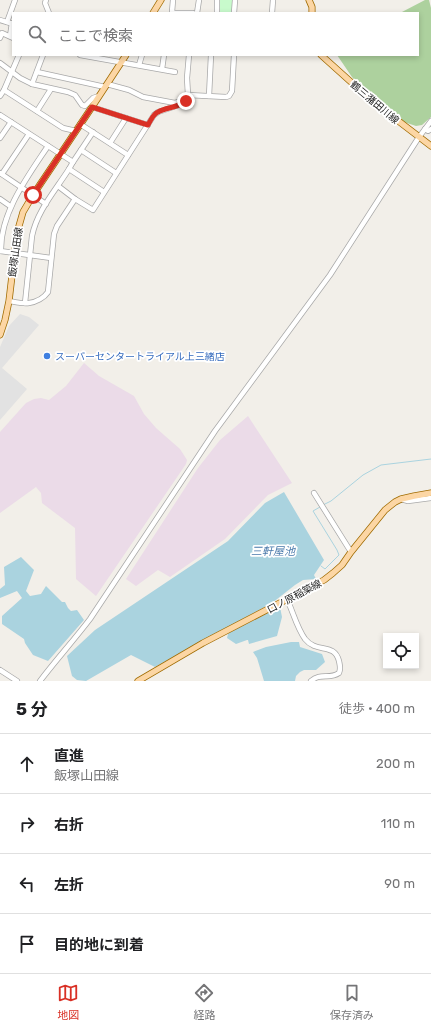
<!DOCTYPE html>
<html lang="ja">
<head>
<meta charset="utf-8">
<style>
	body { margin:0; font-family:Rubik,"Noto Sans JP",sans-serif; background:#f6f6f6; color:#202124 }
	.controls { position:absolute; right:12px; bottom:12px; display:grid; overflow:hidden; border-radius:0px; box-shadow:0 2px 6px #0003 }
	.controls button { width:36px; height:36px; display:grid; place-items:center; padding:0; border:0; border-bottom:1px solid #e0e0e0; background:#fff; color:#202124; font:20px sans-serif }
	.stop { position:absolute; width:12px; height:12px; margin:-9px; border:3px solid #d93025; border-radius:50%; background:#fff }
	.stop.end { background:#d93025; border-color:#fff; box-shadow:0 1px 4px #0008 }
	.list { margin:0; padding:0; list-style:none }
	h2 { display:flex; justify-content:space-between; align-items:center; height:52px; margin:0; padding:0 16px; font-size:17px }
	h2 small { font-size:13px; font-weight:400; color:#757577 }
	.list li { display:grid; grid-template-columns:26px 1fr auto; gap:12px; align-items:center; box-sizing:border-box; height:60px; padding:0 16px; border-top:1px solid #e0e0e0 }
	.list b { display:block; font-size:15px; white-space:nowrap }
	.list p { margin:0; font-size:13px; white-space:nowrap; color:#757577 }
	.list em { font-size:13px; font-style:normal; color:#757577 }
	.icon { flex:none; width:22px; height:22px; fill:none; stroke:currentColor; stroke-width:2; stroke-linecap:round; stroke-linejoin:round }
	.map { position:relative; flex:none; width:431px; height:681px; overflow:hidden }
	.search { position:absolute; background:#fff; box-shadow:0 2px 6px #0003; left:12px; right:12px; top:12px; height:44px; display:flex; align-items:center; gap:10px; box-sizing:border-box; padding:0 14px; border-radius:0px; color:#757577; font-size:15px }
	.sheet { height:292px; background:#fff }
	nav { display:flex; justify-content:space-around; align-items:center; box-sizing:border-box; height:56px; border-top:1px solid #e0e0e0; background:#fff; font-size:11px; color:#757577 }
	nav a { display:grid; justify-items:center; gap:2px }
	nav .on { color:#d93025 }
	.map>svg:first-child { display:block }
</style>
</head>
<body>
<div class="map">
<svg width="431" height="681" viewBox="0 0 431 681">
	<rect width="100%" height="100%" fill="#f2efe9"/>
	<!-- industrial -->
	<g fill="#ebdbe8">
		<path d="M 84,363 L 99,376 L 134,396 L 144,414 L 156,428 L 180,449 L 187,460 L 186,464 L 96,596 L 76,579 L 75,528 L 42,503 L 41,493 L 36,487 L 0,513 L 0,432 L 26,403 L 34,399 L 41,398 L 49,400 L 66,386 Z"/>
		<path d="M 248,416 L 292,483 L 268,495 L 225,539 L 170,577 L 158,570 L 136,586 L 126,579 L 198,468 L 220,440 Z"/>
	</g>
	<!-- forest -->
	<path fill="#add19e" d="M 425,0 L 429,0 L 431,8 L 431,117 L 422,125 L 416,126 L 404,122 L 391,112 L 364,90 L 352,77 L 337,55 L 418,55 L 418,13 L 400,13 Z"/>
	<!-- park -->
	<rect fill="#c8facc" x="219" y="0" width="14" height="12"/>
	<!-- parking -->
	<path fill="#e2e2e2" d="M 20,314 L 29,317 L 39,325 L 2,368 L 27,389 L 0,420 L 0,347 L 9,326 Z"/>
	<!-- water -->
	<g fill="#aad3df">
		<path d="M 284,492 L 324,560 L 314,575 L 316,579 L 303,580 L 295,585 L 272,603 L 155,667 L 131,655 L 86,681 L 77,680 L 72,676 L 67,656 L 95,630 L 228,541 L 265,503 Z"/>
		<path d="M 21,557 L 34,570 L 26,591 L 30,596 L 41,594 L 46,586 L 62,602 L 65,602 L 68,608 L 71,611 L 77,610 L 84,620 L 48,661 L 33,655 L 25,643 L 24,639 L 2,624 L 2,616 L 22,598 L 17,591 L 0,598 L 0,589 L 5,585 L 4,567 Z"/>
		<path d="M 280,607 L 282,617 L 277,636 L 249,644 L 248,640 L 247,640 L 236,644 L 227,638 L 228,634 L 230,632 Z"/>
		<path d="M 291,642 L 299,642 L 300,647 L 322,654 L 325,662 L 316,670 L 304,670 L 300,672 L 296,676 L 295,681 L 264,681 L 257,658 L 253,652 L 266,647 Z"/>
	</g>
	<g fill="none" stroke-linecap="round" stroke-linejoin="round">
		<!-- stream -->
		<g stroke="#aad3df" stroke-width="1">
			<path d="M 323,505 L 331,501 L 363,475 L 381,465 L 431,459"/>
			<path d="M 320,507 L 313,511 L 337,550 L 339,555 L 325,569 L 321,566"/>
		</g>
		<!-- minor casing -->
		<g stroke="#a9a9a9" stroke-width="6">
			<g id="minor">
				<path d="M 46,0 L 45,3 L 49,13"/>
				<path d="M 217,0 L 217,13"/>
				<path d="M 172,12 L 173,0"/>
				<path d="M 172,13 L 193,13"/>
				<path d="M 197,13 L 199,0"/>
				<path d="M 234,13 L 235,0"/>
				<path d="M 272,13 L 273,0"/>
				<path d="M 0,20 L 13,24"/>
				<path d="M 7,22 L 15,0"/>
				<path d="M 10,36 L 12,23"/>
				<path d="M 0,38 L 2,33 L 13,38"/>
				<path d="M 80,55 L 175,72"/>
				<path d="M 0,63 L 20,78 L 32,84 L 68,92 L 75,95 L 82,105 L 85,106 L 93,98 L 99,96"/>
				<path d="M 139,65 L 142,55"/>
				<path d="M 162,69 L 164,55"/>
				<path d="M 37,72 L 105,87"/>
				<path d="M 32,84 L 43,55"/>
				<path d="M 107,84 L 129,90 L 143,97 L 175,103 L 187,98"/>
				<path d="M 4,90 L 63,128 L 76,131"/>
				<path d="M 188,95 L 226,97 L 229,96 L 232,91 L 234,55"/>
				<path d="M 0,96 L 4,90 L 19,55"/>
				<path d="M 209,96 L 211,55"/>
				<path d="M 92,107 L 148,125"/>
				<path d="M 37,111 L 51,89"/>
				<path d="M 0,115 L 73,162 L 69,169 L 104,192"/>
				<path d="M 80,124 L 128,155"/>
				<path d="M 425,129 L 428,131 L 431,129"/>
				<path d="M 0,138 L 11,122"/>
				<path d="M 110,143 L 126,118"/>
				<path d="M 81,150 L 116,173"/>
				<path d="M 73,162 L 93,132"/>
				<path d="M 0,173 L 46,204"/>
				<path d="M 2,174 L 29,134"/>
				<path d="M 58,186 L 75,199"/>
				<path d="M 0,199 L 10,206"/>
				<path d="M 0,251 L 1,251 C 0,213 28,176 48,146"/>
				<path d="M 0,251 L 51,258"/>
				<path d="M 9,301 C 15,302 23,304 29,303 C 36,302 44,298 48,292 L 54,234 L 57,226 L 75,199 L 93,210 L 154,115 L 158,112 L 182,104 L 186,101 L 188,95 L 187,78 L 189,55"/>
				<path d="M 25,303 L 32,236 C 37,211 55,191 69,169"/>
				<path d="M 314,493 L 351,552"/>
				<path d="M 401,499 L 408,501 L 431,498"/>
				<path d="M 287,599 C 293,612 297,628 305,639 C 317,654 334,642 339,661 C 340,666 341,669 339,673 C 329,680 321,672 311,681"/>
				<path d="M 0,670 L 17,681"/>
				<path d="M 40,681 C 56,660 74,640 90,619 L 215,431 L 330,275 L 419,137 L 431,121"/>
			</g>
		</g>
		<!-- major casing -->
		<g stroke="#a06b00" stroke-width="7">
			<g id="major">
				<path d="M 309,0 L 312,7 L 312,13"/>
				<path d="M 153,13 L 161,0"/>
				<path d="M 321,55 L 371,100 L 431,146"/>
				<path d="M 0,335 L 5,320 L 9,301 L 17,233 L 23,212 L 33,195 L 92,107 L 126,55"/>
				<path d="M 138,681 L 203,643 L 324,580 L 333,573 L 342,565 L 351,552 L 385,510 L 395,502 L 401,499 L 414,496 L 431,493"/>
			</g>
		</g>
		<!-- minor -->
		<use href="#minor" stroke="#fff" stroke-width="4.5"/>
		<!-- major -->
		<use href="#major" stroke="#fcd6a4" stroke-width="5.5"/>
	</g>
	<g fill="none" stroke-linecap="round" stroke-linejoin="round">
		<!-- route -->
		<path stroke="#d93025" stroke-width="5" d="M 33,195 L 92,107 L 148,125 C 151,120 153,114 158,112 C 167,107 178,108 186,101"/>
	</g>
	<!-- markers -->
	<circle fill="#3f7fe0" stroke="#fff" stroke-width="1.5" cx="47" cy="356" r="4"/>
	<g text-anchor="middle" stroke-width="3.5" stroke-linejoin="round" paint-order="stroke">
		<!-- street labels -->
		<g font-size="10" fill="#222" stroke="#fff">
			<text transform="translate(375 102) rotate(40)" y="4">鶴三潴田川線</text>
			<text transform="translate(15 252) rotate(-82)" y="4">飯塚山田線</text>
			<text transform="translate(294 596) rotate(-28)" y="4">口ノ原稲築線</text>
		</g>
		<!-- shop labels -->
		<g font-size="10" fill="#366cbe" stroke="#fff" text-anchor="start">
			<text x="55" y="360">スーパーセンタートライアル上三緒店</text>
		</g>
		<!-- water labels -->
		<g font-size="11" font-style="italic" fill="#4a7aab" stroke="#fff">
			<text x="273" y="555">三軒屋池</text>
		</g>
	</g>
</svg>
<div class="controls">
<button><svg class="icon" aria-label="locate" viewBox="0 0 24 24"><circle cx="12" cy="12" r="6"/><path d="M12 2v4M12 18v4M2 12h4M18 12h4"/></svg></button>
</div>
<div class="stop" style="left:33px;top:195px"></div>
<div class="stop end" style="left:186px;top:101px"></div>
<div class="search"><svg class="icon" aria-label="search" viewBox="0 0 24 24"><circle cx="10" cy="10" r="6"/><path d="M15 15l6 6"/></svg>ここで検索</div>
</div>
<section class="sheet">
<h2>5 分<small>徒歩 · 400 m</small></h2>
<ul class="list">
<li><svg class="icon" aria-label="ahead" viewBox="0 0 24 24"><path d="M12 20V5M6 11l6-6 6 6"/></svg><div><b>直進</b><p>飯塚山田線</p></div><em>200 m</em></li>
<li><svg class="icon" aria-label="right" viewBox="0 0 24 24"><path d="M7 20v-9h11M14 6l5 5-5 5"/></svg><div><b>右折</b></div><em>110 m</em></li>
<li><svg class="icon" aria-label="left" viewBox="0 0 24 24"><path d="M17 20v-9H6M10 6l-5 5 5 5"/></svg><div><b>左折</b></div><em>90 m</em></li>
<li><svg class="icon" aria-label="arrive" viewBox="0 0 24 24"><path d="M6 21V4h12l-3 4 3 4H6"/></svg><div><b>目的地に到着</b></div></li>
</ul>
</section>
<nav>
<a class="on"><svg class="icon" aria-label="map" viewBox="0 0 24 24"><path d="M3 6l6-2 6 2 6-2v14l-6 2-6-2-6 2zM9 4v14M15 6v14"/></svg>地図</a>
<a><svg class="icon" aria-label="directions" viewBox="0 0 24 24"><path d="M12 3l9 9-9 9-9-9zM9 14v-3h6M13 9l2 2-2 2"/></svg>経路</a>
<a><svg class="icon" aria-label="saved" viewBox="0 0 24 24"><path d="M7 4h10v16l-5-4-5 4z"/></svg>保存済み</a>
</nav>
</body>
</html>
